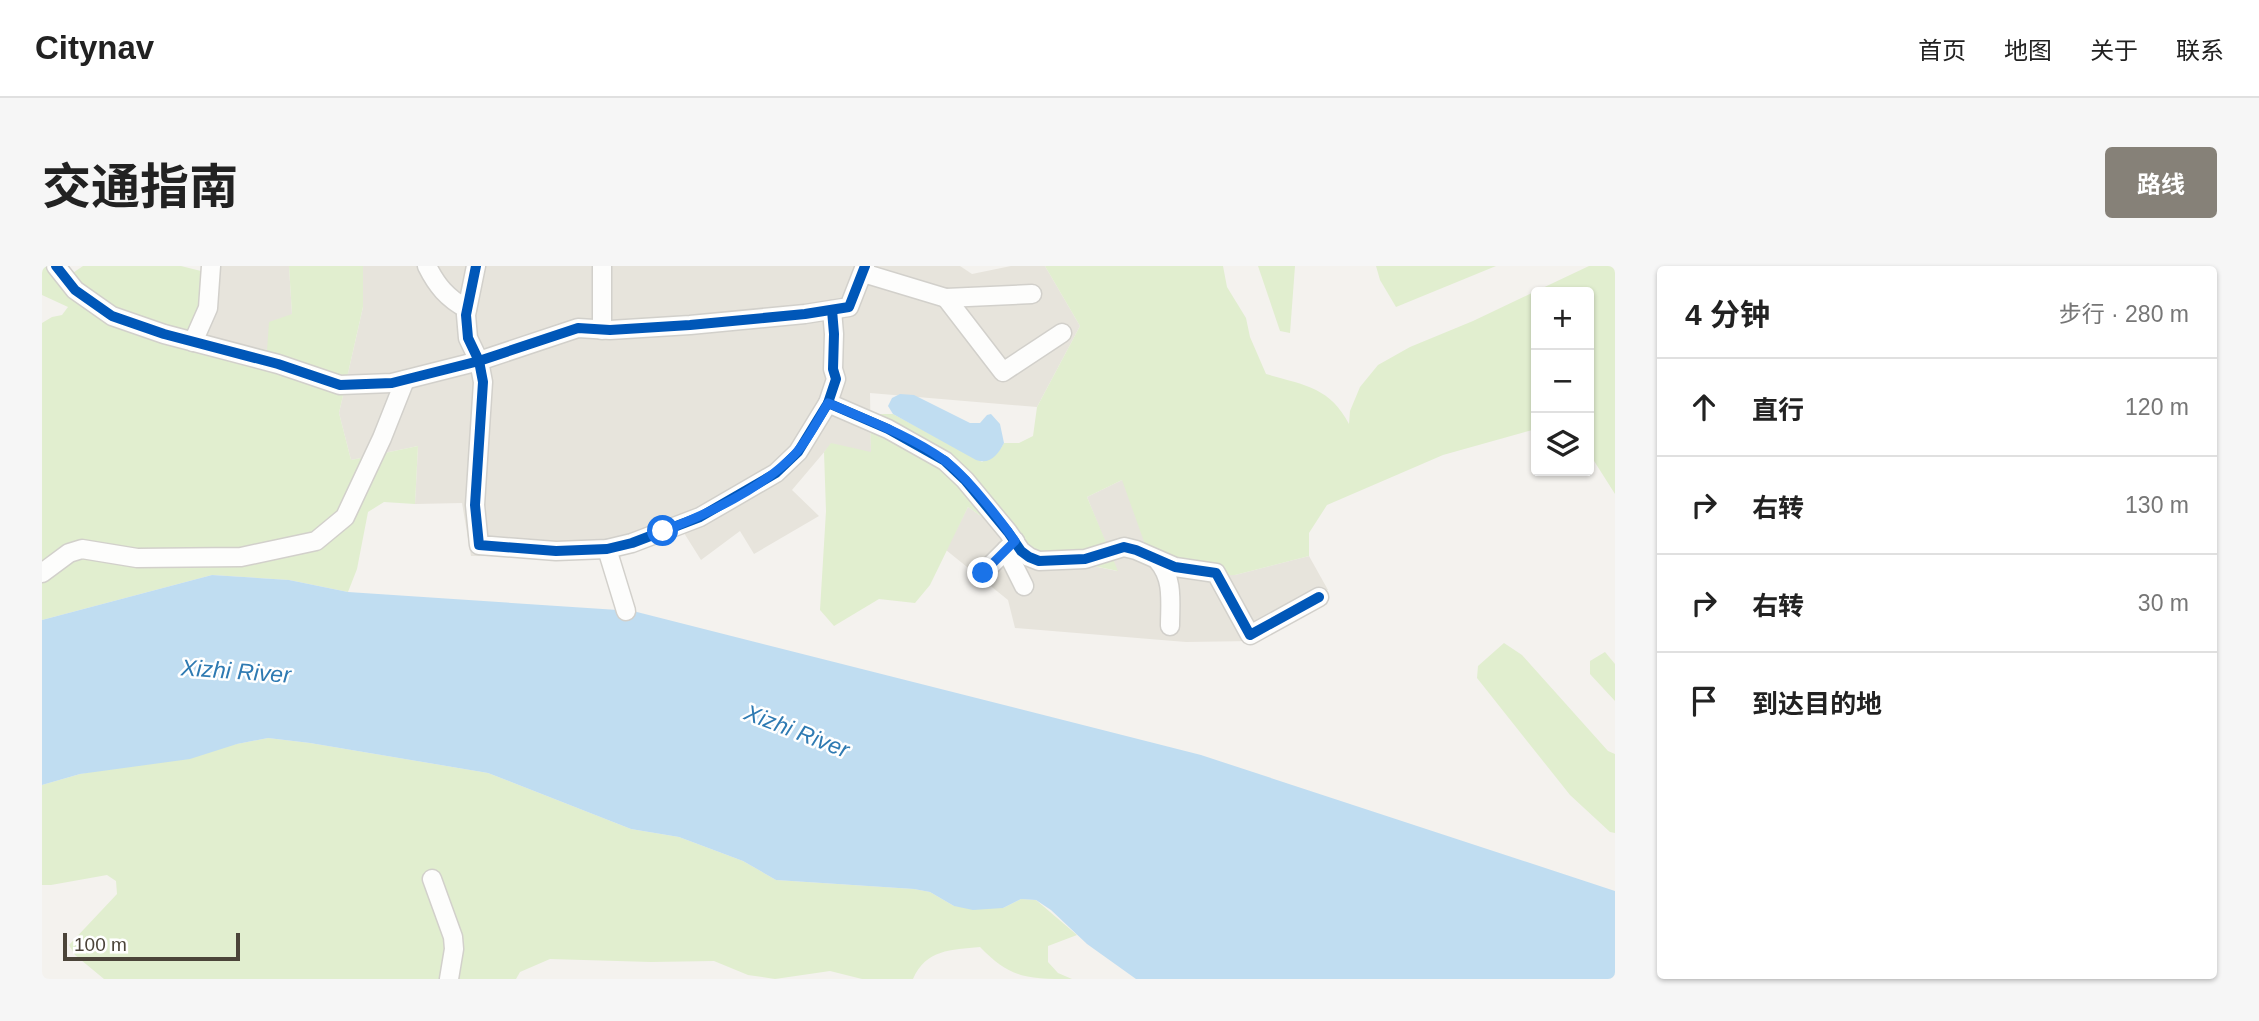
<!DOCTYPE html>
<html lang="zh">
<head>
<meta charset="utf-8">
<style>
	body { margin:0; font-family:Arial,"Noto Sans SC",sans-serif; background:#f6f6f6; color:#222 }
	.controls { position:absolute; right:21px; top:21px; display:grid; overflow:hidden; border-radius:7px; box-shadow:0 2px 5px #0004 }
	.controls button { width:63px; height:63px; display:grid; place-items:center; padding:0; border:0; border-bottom:2px solid #e0e0e0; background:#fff; color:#222; font:35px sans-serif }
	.scale { position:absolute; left:21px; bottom:18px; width:177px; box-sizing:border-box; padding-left:7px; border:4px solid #4b4439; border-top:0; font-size:19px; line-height:24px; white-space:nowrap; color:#4b4439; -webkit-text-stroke:5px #fff; paint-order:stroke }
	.stop { position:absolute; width:21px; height:21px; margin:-16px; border:5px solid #1a73e8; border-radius:50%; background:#fff }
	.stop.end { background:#1a73e8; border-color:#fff; box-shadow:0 2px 7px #0008 }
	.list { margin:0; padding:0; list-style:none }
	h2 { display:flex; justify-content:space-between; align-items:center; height:91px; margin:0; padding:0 28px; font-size:30px }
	h2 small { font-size:23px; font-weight:400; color:#767676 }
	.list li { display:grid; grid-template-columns:46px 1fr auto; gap:21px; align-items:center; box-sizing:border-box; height:98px; padding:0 28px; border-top:2px solid #e0e0e0 }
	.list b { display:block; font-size:26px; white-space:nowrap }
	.list em { font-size:23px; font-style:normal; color:#767676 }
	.icon { flex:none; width:38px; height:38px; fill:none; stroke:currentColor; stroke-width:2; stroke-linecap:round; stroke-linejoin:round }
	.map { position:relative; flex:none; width:1573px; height:713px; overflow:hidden; border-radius:7px }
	header { display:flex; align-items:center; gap:42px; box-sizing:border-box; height:98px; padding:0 35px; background:#fff; border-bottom:2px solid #e0e0e0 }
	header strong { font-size:33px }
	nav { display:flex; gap:38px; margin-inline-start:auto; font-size:24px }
	.intro { display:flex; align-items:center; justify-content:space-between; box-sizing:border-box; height:168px; padding:0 42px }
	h1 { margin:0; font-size:49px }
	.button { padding:18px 32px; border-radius:7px; background:#868178; color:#fff; font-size:24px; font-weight:700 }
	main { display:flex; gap:42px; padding:0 42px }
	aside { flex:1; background:#fff; border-radius:7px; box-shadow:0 2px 5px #0004 }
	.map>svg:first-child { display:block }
</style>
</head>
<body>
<header>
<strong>Citynav</strong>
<nav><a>首页</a><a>地图</a><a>关于</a><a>联系</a></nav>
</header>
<div class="intro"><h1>交通指南</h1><a class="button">路线</a></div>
<main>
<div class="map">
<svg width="1573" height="713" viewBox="0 0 1573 713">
	<rect width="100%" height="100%" fill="#f4f2ee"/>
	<!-- residential -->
	<g fill="#e7e4dc">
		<path d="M 163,0 L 247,0 L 250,48 L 225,84 L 166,72 Z"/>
		<path d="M 321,0 L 918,0 L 930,8 L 969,0 L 1003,0 L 1038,60 L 995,141 L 828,127 L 829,187 L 789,178 L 750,224 L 777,250 L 712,288 L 698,265 L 659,294 L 642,267 L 564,291 L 429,290 L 420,237 L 373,238 L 376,180 L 309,194 L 297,147 L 321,41 Z"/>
		<path d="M 1080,214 L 1193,309 L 1267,290 L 1286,324 L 1211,375 L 1144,376 L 973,362 L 966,334 L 904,284 L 926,241 L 993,288 L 1075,305 L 1045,231 Z"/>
	</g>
	<!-- green -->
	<g fill="#e1eecf">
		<path d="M 0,0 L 5,0 L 19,15 L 41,0 L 139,0 L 163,6 L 166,72 L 225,84 L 227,56 L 250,48 L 247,0 L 321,0 L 321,41 L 297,147 L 309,194 L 376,180 L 373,238 L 342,236 L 326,246 L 315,303 L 306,326 L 247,314 L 170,309 L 0,354 L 0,57 L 10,51 L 20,49 L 26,41 L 0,29 Z"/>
		<path d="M 1003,0 L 1181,0 L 1185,21 L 1204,52 L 1208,71 L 1224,108 C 1262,119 1288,121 1307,158 L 1308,145 L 1318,121 L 1336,99 L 1368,81 L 1431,55 L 1547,0 L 1573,0 L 1573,228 L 1547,187 L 1547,26 L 1494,26 L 1494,163 L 1401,189 L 1285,239 L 1267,267 L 1267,290 L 1193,309 L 1115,312 L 1080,214 L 1045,231 L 1076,305 L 993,288 L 926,241 L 888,319 L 873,337 L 837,333 L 792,360 L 778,344 L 784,245 L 782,186 L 789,177 L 829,186 L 828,148 L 851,148 L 940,196 L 957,185 L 962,177 L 977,177 L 991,170 L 995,141 L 1038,60 Z"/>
		<path d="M 1216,0 L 1253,0 L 1248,67 L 1238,65 Z"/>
		<path d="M 1334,0 L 1454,0 L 1354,41 L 1338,14 Z"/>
		<path d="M 1462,377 L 1480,389 L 1566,485 L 1573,488 L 1573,567 L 1568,566 L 1528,529 L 1435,412 L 1436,400 Z"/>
		<path d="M 1563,386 L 1573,398 L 1573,435 L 1548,408 L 1548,395 Z"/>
		<path d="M 226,472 L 268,477 L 446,507 L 589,563 L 637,571 L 701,595 L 734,614 L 872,623 L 888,626 L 912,640 L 961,642 L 979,633 L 994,634 L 1035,669 L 1006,680 L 1006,696 L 1016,707 L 1030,713 C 986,713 969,713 938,681 C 909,684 884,683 871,713 L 820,713 L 788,705 L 733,713 L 706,709 L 672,695 L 609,696 L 508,693 L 478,706 L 474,713 L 62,713 L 33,689 L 27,679 L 75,628 L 74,615 L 65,609 L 9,619 L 0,619 L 0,519 L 38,508 Z"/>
	</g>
	<!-- water -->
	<g fill="#c0ddf1">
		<path d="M 858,128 L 872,129 L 928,157 L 938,157 L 945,149 L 949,148 L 958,158 L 962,177 C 956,189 948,199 934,194 L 851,148 L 846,140 L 850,132 Z"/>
		<path d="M 170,309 L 247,314 L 306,326 L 591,345 L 1159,489 L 1573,625 L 1573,713 L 1094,713 L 1045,678 L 1009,644 L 994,634 L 979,633 L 961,642 L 931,644 L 912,640 L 888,626 L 872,623 L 734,614 L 701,595 L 637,571 L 589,563 L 446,507 L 268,477 L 226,472 L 195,478 L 148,493 L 38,508 L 0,519 L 0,354 Z"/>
	</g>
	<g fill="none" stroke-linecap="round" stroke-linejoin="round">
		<!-- minor casing -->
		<g stroke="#d2d0cb" stroke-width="21">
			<g id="minor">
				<path d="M 14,0 L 33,24 L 70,50 L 122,68 L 236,98 L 298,119 L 350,117 L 437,95 L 536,62 L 568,64 L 648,59 L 763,48 L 807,41 L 823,0"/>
				<path d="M 385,0 C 395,20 405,32 425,43"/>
				<path d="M 434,0 L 424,49 L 426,72 L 437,95 L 441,116 L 433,239 L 437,279 L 514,285 L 565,283 L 590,277 L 658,251 L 734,207 L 756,186 L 786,137 L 794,113 L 791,103 L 792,68 L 790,44"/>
				<path d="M 560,0 L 560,64"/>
				<path d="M 821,7 L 904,32 L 990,28"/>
				<path d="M 904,32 L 961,106 L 1020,67"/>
				<path d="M 151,76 L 166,42 L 169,0"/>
				<path d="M 786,137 L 846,163 L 903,195 L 923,214 L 966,266 L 979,285 L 987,291 L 997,295 L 1043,293 L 1082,281 L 1094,284 L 1133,301 L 1174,307 L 1208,369 L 1277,331"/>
				<path d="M 565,283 L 584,345"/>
				<path d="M 964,284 L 982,320"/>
				<path d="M 1116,295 C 1132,313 1128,337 1128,360"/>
				<path d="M 0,307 L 27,287 L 40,283 L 95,292 L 199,291 L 274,275 L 303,251 L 340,172 L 363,114"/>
				<path d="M 941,307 L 973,275"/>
				<path d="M 390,613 L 411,671 L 412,683 L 407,713"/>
			</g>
		</g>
		<!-- minor -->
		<use href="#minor" stroke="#fdfdfc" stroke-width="18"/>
		<!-- cycleway casing -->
		<g stroke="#fff" stroke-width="15">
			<g id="cycleway">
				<path d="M 14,0 L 33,24 L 70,50 L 122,68 L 236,98 L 298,119 L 350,117 L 437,95 L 536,62 L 568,64 L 648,59 L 763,48 L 807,41 L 823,0"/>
				<path d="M 434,0 L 424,49 L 426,72 L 437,95 L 441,116 L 433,239 L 437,279 L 514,285 L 565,283 L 590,277 L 658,251 L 734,207 L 756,186 L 786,137 L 794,113 L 791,103 L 792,68 L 790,44"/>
				<path d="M 786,137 L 846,163 L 903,195 L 923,214 L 966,266 L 979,285 L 987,291 L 997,295 L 1043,293 L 1082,281 L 1094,284 L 1133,301 L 1174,307 L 1208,369 L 1277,331"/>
			</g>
		</g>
		<!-- cycleway -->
		<use href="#cycleway" stroke="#0057b8" stroke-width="10"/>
	</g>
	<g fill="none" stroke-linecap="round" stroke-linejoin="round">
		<!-- route -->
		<path stroke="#1a73e8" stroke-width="9" d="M 621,265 C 664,249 721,222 753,188 C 766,174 776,154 786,137 C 825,154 867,169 902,194 C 924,210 957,252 973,275 L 941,307"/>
	</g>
	<g text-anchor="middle" stroke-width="5" stroke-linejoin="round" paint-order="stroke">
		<!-- water labels -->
		<g font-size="23" font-style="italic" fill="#2e7ab2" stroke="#fff">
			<text transform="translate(194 405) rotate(4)" y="8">Xizhi River</text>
			<text transform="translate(755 465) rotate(21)" y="8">Xizhi River</text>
		</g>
	</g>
</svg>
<div class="controls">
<button>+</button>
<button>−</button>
<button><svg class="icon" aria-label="layers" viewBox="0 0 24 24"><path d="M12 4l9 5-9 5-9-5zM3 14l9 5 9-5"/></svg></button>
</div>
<div class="scale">100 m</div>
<div class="stop" style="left:621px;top:265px"></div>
<div class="stop end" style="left:941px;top:307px"></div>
</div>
<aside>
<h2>4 分钟<small>步行 · 280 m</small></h2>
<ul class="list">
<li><svg class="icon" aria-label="ahead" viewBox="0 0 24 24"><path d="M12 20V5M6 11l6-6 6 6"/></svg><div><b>直行</b></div><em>120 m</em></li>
<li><svg class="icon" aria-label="right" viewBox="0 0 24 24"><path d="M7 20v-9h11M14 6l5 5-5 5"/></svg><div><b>右转</b></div><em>130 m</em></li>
<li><svg class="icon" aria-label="right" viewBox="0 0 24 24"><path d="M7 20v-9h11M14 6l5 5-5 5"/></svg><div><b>右转</b></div><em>30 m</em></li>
<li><svg class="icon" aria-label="arrive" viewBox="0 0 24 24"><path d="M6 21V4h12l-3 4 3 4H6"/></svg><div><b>到达目的地</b></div></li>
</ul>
</aside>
</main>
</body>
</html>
